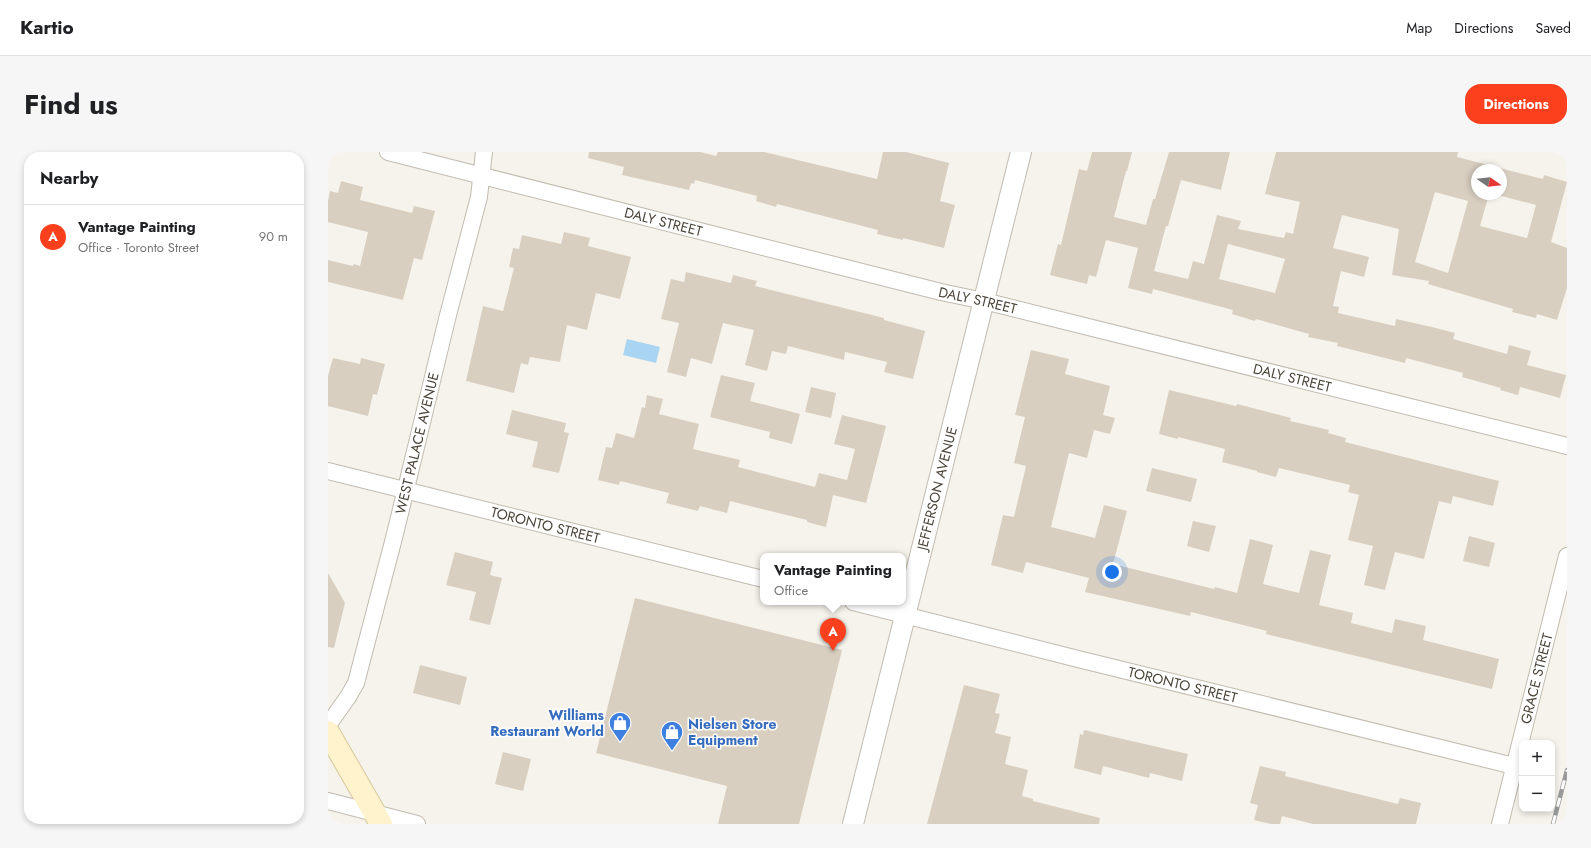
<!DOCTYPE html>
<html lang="en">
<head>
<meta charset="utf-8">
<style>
	body { margin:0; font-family:Jost,sans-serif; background:#f6f6f6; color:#202124 }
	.controls { position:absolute; right:12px; bottom:12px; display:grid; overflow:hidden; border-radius:8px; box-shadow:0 2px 6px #0003 }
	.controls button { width:36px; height:36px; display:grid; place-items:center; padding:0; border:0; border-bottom:1px solid #e0e0e0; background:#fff; color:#202124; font:20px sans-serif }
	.compass { position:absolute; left:1143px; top:12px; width:36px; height:36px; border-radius:50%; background:#fff; box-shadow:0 2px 6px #0003; rotate:104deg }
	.you { position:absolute; left:784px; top:420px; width:14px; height:14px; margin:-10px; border:3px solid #fff; border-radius:50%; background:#1a73e8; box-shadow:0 0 0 6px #1a73e833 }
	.badge { display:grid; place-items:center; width:26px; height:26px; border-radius:50%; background:#fc3f1d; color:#fff; font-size:13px; font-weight:700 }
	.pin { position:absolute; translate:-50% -33px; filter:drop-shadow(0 1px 2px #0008) }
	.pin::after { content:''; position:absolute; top:21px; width:14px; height:12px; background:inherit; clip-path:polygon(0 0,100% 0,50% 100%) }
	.popup { position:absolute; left:432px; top:401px; width:146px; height:52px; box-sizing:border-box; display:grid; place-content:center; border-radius:8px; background:#fff; filter:drop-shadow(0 1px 3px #0005); font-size:13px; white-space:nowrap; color:#757577 }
	.popup b { font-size:15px; color:#202124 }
	.popup::after { content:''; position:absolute; left:50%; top:100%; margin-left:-8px; border:8px solid transparent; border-top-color:#fff }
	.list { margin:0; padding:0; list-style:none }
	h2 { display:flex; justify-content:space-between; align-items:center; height:52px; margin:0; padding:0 16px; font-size:17px }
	h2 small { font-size:13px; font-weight:400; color:#757577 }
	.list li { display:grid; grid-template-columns:26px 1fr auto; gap:12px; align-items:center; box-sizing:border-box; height:64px; padding:0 16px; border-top:1px solid #e0e0e0 }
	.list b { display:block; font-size:15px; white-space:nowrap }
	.list p { margin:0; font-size:13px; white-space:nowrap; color:#757577 }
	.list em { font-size:13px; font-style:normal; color:#757577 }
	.map { position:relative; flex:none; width:1239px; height:672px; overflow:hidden; border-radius:16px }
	header { display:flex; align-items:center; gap:24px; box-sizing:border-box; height:56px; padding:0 20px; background:#fff; border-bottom:1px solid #e0e0e0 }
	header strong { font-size:19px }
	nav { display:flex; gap:22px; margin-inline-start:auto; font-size:14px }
	.intro { display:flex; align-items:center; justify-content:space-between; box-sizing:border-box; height:96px; padding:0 24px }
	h1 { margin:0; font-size:28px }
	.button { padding:10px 18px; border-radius:16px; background:#fc3f1d; color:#fff; font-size:14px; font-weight:700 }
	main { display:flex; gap:24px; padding:0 24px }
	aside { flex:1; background:#fff; border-radius:16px; box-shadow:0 2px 6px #0003 }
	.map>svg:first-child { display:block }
</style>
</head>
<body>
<header>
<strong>Kartio</strong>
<nav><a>Map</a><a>Directions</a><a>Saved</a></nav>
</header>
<div class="intro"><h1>Find us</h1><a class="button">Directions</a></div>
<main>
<aside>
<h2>Nearby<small></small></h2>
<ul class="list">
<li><span class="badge">A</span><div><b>Vantage Painting</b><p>Office · Toronto Street</p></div><em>90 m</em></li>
</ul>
</aside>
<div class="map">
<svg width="1239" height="672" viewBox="0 0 1239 672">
	<rect width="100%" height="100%" fill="#f6f3ec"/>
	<!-- water -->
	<path fill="#a9d4f2" d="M 299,187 L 332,195 L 328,211 L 295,203 Z"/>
	<!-- building -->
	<g fill="#d8cfc1" fill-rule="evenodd">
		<path d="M 261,0 L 372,0 L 388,4 L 390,0 L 436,0 L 549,27 L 555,0 L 578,0 L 621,11 L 612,49 L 627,53 L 616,96 L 575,86 L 575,88 L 549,82 L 550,78 L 449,52 L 448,55 L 428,49 L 429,44 L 367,28 L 366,32 L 363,31 L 361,38 L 294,23 L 296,15 L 260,6 Z"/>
		<path d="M 764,0 L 804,0 L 799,19 L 798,19 L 786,65 L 818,73 L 825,47 L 827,47 L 841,0 L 902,0 L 893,38 L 853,28 L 840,74 L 838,74 L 826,119 L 860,127 L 865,109 L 876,112 L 889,63 L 913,69 L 910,77 L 956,86 L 958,80 L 965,82 L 972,50 L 937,42 L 948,0 L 1130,0 L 1129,5 L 1215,27 L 1216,23 L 1239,30 L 1223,90 L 1239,96 L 1239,136 L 1229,168 L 1209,162 L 1208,166 L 1184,160 L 1185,157 L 1100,132 L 1101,129 L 1064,123 L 1071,77 L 1014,63 L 1005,96 L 1041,105 L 1036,125 L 1013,119 L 1005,154 L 1011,155 L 1010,161 L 1067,174 L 1068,167 L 1104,175 L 1127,181 L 1125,187 L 1179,202 L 1181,193 L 1203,199 L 1199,213 L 1238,223 L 1232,246 L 1192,235 L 1190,243 L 1172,238 L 1173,236 L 1134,225 L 1135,221 L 1078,206 L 1077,211 L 1009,194 L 1010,191 L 980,185 L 981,182 L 928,167 L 927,169 L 904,162 L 905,158 L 825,137 L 824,142 L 800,136 L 810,96 L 778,88 L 768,125 L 761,123 L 759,132 L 722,123 L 730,92 L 733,93 L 751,17 L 759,19 ZM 1149,18 L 1173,18 L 1173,42 L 1166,42 L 1208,53 L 1199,86 L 1152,74 L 1161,42 L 1149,42 ZM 1107,40 L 1140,49 L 1120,121 L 1087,110 ZM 900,92 L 957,107 L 947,141 L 891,127 Z"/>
		<path d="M 13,29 L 35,35 L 32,48 L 84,61 L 86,54 L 107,59 L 94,108 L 86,106 L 75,148 L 0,130 L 0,108 L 25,114 L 26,112 L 32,114 L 40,80 L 0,70 L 0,49 L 2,39 L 10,41 Z"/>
		<path d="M 236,80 L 262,86 L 260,94 L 303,105 L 292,147 L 268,141 L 259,178 L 239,173 L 232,210 L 202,205 L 200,213 L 193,211 L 186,241 L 138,229 L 155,154 L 175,159 L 186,116 L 181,115 L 185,96 L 191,97 L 194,83 L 233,92 Z"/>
		<path d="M 358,120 L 403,131 L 405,123 L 429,129 L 427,134 L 556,166 L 556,168 L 597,179 L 585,227 L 556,220 L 559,210 L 517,200 L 516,208 L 460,194 L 458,202 L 444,199 L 439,219 L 417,213 L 426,178 L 395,171 L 384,212 L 363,206 L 358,225 L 339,220 L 351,171 L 333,167 L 343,127 L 356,130 Z"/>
		<path d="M 703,198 L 741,207 L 737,222 L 782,234 L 775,263 L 787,266 L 782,282 L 766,278 L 759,306 L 741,301 L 723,375 L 767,386 L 776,353 L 799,359 L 785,412 L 886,437 L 887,435 L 909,441 L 922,387 L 945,393 L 935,432 L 971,441 L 982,398 L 1003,403 L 991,453 L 1025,461 L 1023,471 L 1064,481 L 1067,467 L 1098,474 L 1095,488 L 1171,507 L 1164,537 L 938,482 L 939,479 L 863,460 L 862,464 L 757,440 L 761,426 L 698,410 L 695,421 L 663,413 L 675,363 L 686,365 L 698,314 L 686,311 L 697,265 L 687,263 Z"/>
		<path d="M 5,206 L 32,212 L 33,206 L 57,212 L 49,243 L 45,242 L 40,264 L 0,254 L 0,224 Z"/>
		<path d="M 393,223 L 427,231 L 422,249 L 472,262 L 464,292 L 441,286 L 442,280 L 382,265 Z"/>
		<path d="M 483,235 L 508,241 L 503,266 L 477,260 Z"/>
		<path d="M 841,238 L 908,254 L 909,252 L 963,266 L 962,269 L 1001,278 L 1000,281 L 1018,286 L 1017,290 L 1171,329 L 1165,354 L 1125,344 L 1123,352 L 1111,349 L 1096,407 L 1067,400 L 1057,438 L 1036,433 L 1045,394 L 1020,388 L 1031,343 L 1020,340 L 1022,333 L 951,316 L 948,325 L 929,320 L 929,319 L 894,310 L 897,297 L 850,285 L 850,287 L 831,282 Z"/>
		<path d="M 319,243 L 335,247 L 331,262 L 371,272 L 365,297 L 412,308 L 410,315 L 487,335 L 491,321 L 519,328 L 527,297 L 506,292 L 514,263 L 558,274 L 538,351 L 505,343 L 498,375 L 479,370 L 479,368 L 402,349 L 399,361 L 372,354 L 370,359 L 338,351 L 341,341 L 292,329 L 291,333 L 270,328 L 278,295 L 284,296 L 288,281 L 306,286 L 314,255 L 317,256 Z"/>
		<path d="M 184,258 L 238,271 L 236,280 L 241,281 L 231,321 L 204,315 L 210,290 L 178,282 Z"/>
		<path d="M 824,316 L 869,327 L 863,350 L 818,339 Z"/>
		<path d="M 865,369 L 888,374 L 881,400 L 859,394 Z"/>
		<path d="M 1141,384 L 1167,391 L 1161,415 L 1135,409 Z"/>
		<path d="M 127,400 L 165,410 L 162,423 L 174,426 L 162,473 L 141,468 L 148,440 L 118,433 Z"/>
		<path d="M 0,421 L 17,451 L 6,496 L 0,495 Z"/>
		<path d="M 307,446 L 514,498 L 471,672 L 390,672 L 399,634 L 268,601 Z"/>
		<path d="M 92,513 L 139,525 L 132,553 L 85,541 Z"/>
		<path d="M 636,533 L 672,542 L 667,561 L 672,562 L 667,581 L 683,585 L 677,612 L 700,618 L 694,644 L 705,647 L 705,649 L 772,666 L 771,672 L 599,672 Z"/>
		<path d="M 756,578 L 860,602 L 854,629 L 822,621 L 821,626 L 775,614 L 773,623 L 746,616 L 752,582 L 755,583 Z"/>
		<path d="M 175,600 L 203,607 L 195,639 L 167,632 Z"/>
		<path d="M 932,614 L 958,620 L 957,624 L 1070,652 L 1072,646 L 1093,651 L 1088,672 L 985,672 L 954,664 L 952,672 L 943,672 L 926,668 L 930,653 L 922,651 Z"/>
	</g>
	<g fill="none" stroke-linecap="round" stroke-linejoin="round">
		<!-- minor casing -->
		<g stroke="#c2bbae" stroke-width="18">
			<g id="minor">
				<path id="s1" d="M 60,0 L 613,140 L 656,149 L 1239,294"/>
				<path id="s2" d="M 0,319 L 435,427"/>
				<path id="s3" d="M 525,450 L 750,507 L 1186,614"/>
				<path id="s4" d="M 0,573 L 20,545 L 28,531 L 67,382 L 119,167 L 151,45 L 156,0"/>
				<path d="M 0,649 L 89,672"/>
				<path id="s5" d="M 1172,672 L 1239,404"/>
			</g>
		</g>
		<!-- tertiary casing -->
		<g stroke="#c2bbae" stroke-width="22">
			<g id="tertiary">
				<path id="s6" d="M 525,672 L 693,0"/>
			</g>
		</g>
		<!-- secondary casing -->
		<g stroke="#d6c79b" stroke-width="24">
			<path id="secondary" d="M 0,580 L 53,672"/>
		</g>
		<!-- minor -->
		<use href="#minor" stroke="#fff" stroke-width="16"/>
		<!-- tertiary -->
		<use href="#tertiary" stroke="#fff" stroke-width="20"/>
		<!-- secondary -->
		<use href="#secondary" stroke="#fff3cd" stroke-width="22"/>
		<!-- rail casing -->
		<g stroke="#9a9a9a" stroke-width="4.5">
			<path id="rail" d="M 1225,672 L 1239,618"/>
		</g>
		<!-- rail -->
		<use href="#rail" stroke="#fff" stroke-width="3" stroke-dasharray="9" stroke-linecap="butt"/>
	</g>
	<!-- icons -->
	<defs>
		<g id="shop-pin" transform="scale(1.15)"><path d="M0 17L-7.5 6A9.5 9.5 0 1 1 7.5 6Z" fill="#3f7fe0" stroke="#fff"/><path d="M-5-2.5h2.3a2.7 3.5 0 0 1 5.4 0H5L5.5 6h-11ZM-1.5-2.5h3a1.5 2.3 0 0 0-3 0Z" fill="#fff"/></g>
	</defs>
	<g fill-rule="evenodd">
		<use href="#shop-pin" x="292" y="571"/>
		<use href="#shop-pin" x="344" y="580"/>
	</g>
	<g text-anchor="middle" stroke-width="3" stroke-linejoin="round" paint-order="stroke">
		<!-- street labels -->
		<g font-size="14" fill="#4b4439" stroke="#fff">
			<text dy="5" stroke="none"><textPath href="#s1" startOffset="284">DALY STREET</textPath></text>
			<text dy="5" stroke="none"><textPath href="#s1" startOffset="608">DALY STREET</textPath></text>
			<text dy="5" stroke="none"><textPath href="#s1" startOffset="932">DALY STREET</textPath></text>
			<text dy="5" stroke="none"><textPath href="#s4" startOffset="298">WEST PALACE AVENUE</textPath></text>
			<text dy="5" stroke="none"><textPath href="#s6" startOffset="346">JEFFERSON AVENUE</textPath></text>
			<text dy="5" stroke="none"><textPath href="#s2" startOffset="224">TORONTO STREET</textPath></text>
			<text dy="5" stroke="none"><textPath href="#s5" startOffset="150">GRACE STREET</textPath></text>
			<text dy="5" stroke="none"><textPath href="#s3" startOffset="340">TORONTO STREET</textPath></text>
		</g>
		<!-- shop labels -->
		<g font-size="14" font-weight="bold" fill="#366cbe" stroke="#fff" text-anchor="end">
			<text x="276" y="568">Williams<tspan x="276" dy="16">Restaurant World</tspan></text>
			<text x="360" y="577" text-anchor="start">Nielsen Store<tspan x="360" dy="16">Equipment</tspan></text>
		</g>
	</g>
</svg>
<div class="controls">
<button>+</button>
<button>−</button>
</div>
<svg class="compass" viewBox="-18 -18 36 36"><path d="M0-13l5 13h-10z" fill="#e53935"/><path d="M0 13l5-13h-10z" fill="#757577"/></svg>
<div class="you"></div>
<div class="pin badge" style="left:505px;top:499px">A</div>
<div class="popup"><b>Vantage Painting</b>Office</div>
</div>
</main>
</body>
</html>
